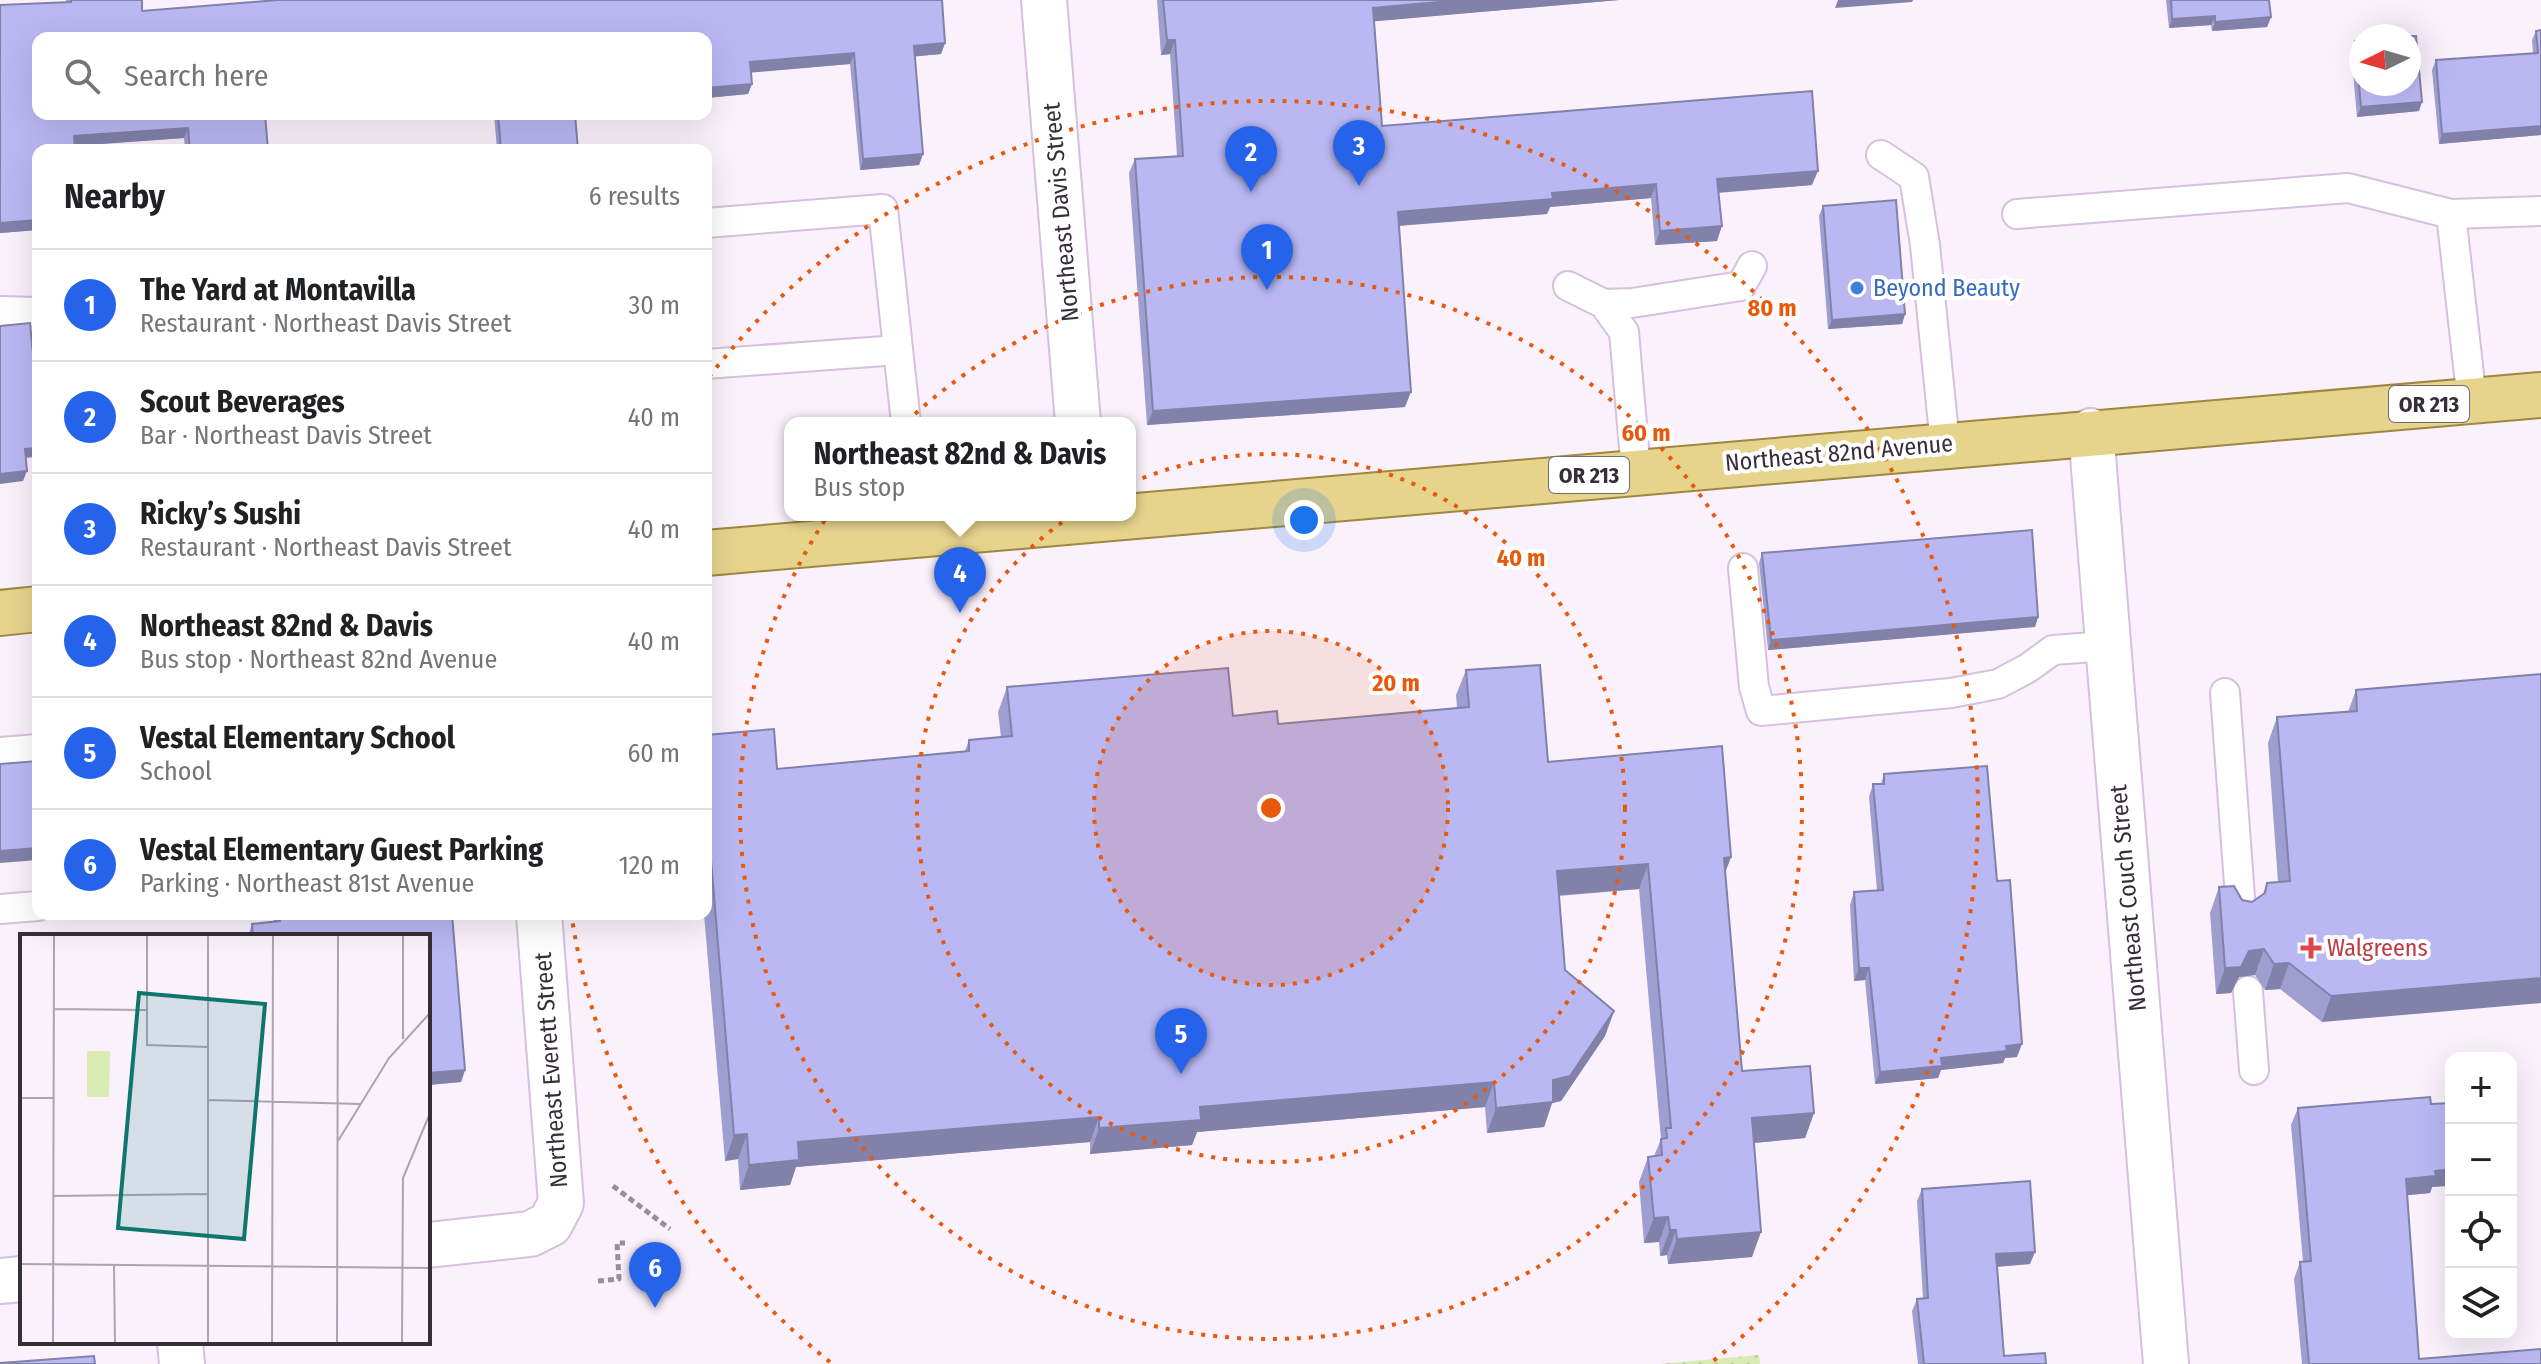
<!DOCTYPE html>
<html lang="en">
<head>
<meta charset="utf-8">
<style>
	body { margin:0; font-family:"Fira Sans Condensed",sans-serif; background:#f2f2f2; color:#202124 }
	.controls { position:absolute; right:24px; bottom:24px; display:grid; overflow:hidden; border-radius:16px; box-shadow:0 8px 32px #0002 }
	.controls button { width:72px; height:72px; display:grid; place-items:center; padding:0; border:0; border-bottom:2px solid #e0e0e0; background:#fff; color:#202124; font:40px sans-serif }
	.compass { position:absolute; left:2349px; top:24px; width:72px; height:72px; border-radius:50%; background:#fff; box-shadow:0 8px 32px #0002; rotate:265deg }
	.you { position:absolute; left:1304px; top:520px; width:28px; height:28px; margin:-20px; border:6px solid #fff; border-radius:50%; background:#1a73e8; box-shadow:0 0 0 12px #1a73e833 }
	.badge { display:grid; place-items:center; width:52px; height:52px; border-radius:50%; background:#2563eb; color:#fff; font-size:26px; font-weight:700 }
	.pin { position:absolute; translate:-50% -66px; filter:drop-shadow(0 2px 4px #0008) }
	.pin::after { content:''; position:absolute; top:42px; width:28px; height:24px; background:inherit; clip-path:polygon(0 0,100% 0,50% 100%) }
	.popup { position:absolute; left:784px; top:417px; width:352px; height:104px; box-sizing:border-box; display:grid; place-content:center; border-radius:16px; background:#fff; filter:drop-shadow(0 2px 6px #0005); font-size:26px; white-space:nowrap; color:#757577 }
	.popup b { font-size:30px; color:#202124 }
	.popup::after { content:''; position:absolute; left:50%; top:100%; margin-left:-16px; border:16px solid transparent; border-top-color:#fff }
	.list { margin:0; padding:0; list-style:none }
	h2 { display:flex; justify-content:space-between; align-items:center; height:104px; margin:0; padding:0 32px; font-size:34px }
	h2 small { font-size:26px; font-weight:400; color:#757577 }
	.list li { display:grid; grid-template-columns:52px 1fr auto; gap:24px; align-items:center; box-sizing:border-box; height:112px; padding:0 32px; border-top:2px solid #e0e0e0 }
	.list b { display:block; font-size:30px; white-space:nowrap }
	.list p { margin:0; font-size:26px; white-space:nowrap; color:#757577 }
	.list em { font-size:26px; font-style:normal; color:#757577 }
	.icon { flex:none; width:44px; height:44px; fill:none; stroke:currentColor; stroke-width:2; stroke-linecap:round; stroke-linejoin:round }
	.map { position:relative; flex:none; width:2541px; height:1364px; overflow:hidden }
	.search { position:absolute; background:#fff; box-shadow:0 8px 32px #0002; left:32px; top:32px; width:680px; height:88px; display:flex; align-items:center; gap:20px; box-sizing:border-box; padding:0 28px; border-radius:16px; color:#757577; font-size:30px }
	.panel { position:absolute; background:#fff; box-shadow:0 8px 32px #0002; left:32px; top:144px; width:680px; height:776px; border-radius:16px }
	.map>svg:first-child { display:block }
</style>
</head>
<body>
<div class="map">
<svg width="2541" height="1364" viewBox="0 0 2541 1364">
	<defs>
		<pattern id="park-dots" width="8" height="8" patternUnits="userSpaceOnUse" patternTransform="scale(2)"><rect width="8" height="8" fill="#daebb4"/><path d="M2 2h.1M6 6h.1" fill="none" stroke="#bcca9c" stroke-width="1.8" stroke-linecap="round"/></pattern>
	</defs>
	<rect width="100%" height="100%" fill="#faf1fd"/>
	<!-- park -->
	<path fill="url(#park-dots)" d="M 1759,1355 L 1760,1364 L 1659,1364 Z"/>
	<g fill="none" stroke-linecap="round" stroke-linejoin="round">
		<!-- lane casing -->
		<g stroke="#d5c1dc" stroke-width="32">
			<g id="lane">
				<path d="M 1881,155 L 1914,177 L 1925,245 L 1945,444"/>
				<path d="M 2017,214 L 2348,188 L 2451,214 L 2472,401"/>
				<path d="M 2451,214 L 2541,211"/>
				<path d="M 706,223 L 883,209 L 906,423"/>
				<path d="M 1568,286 L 1604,304 L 1624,332 L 1636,471"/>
				<path d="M 1604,304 L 1632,303 L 1741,286 L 1752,266"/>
				<path d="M 0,311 L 38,312"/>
				<path d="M 706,364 L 898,350"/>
				<path d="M 1743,568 L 1754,687 L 1761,711 L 1951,693 L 1998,684 L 2028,668 L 2053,650 L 2107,646"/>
				<path d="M 2225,693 L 2241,911"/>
				<path d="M 0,752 L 38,749"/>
				<path d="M 0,909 L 38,906"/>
				<path d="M 2248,991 L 2254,1070"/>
			</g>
		</g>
		<!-- street casing -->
		<g stroke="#d5c1dc" stroke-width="48">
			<g id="street">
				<path d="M 1044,0 L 1078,423"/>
				<path d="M 2091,431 L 2166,1364"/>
				<path d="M 428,1245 L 530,1234 L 550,1224 L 561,1203 L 539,914"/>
				<path d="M 0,1281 L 22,1279"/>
				<path d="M 180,1342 L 182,1364"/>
			</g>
		</g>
		<!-- primary casing -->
		<g stroke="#9e873e" stroke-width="48">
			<g id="primary">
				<path d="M 706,553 L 2541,395"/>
				<path d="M 0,613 L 38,609"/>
			</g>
		</g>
		<!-- path -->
		<g stroke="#978e99" stroke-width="5" stroke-dasharray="6 4" stroke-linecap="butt">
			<path d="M 613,1186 L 670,1229"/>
			<path d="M 598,1281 L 619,1279 L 617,1243 L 625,1243"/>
		</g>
		<!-- lane -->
		<use href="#lane" stroke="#fff" stroke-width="28"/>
		<!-- street -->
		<use href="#street" stroke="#fff" stroke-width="44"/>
		<!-- primary -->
		<use href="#primary" stroke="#e6d48d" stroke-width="44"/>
	</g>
	<!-- wall -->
	<g fill="#9f9ed1">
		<path d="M 66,0 L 142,0 L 142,11 L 278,0 L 942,0 L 945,43 L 941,54 L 915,56 L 923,154 L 919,165 L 860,170 L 850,64 L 751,72 L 752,84 L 748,94 L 706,98 L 706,38 L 38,38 L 38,114 L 284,114 L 265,115 L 268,150 L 185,150 L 184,138 L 75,146 L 75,150 L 38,150 L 38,230 L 0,233 L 0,5 L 66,2 Z"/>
		<path d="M 1157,0 L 1619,0 L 1374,21 L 1382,126 L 1812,185 L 1718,193 L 1717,241 L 1655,245 L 1651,198 L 1550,207 L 1547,214 L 1399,226 L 1405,407 L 1147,425 L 1129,173 L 1135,159 L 1177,156 L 1170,54 L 1161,55 Z"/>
		<path d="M 2166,0 L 2269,0 L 2271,17 L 2267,27 L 2212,31 L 2211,25 L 2169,28 Z"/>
		<path d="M 2541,30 L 2541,135 L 2439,144 L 2432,70 L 2436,60 L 2533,53 L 2532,40 L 2536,31 Z"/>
		<path d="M 2355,41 L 2419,111 L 2357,117 L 2351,50 Z"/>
		<path d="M 494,114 L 575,114 L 578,150 L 497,150 Z"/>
		<path d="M 1823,206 L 1905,314 L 1902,324 L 1828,329 L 1819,216 Z"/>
		<path d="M 1762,553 L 2038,617 L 2035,627 L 1768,650 L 1759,563 Z"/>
		<path d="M 1466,670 L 1548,762 L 1731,857 L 1725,873 L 1742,1071 L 1814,1113 L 1805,1138 L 1754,1143 L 1752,1257 L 1668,1264 L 1667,1255 L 1660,1256 L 1659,1242 L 1644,1243 L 1639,1182 L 1648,1157 L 1654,1156 L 1661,1139 L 1639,889 L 1559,896 L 1565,970 L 1614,1011 L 1605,1036 L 1561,1101 L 1552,1103 L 1544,1127 L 1487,1133 L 1485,1107 L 1197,1132 L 1192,1145 L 1090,1154 L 1090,1142 L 796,1167 L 790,1185 L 740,1190 L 738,1159 L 725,1161 L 704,914 L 706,914 L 706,735 L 777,769 L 965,751 L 969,740 L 1001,737 L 998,712 L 1007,687 L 1233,716 L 1278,724 L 1457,708 L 1456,695 Z"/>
		<path d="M 2541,674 L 2322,1022 L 2280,989 L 2265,990 L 2255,975 L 2239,977 L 2231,993 L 2216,994 L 2210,913 L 2219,887 L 2242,900 L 2252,902 L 2263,894 L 2267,883 L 2278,882 L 2268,743 L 2277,717 L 2348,712 L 2356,690 Z"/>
		<path d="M 1884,774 L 1997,881 L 2017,1057 L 2005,1058 L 2003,1063 L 1941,1070 L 1938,1078 L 1875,1084 L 1865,980 L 1854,981 L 1850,905 L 1854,892 L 1877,891 L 1869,797 L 1873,784 L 1881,784 Z"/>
		<path d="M 272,914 L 326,914 L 327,917 L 368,914 L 452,914 L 465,1070 L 461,1082 L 428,1085 L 428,936 L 248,936 L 252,924 L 274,922 Z"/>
		<path d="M 2298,1108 L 2432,1187 L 2430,1193 L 2407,1195 L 2419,1359 L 2541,1364 L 2302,1364 L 2294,1279 L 2300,1262 L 2303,1262 L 2291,1125 Z"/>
		<path d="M 1922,1189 L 2030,1264 L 1997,1267 L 2004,1356 L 2046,1364 L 1918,1364 L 1912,1311 L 1917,1299 L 1923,1298 L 1917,1201 Z"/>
	</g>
	<!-- shaded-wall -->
	<g fill="#8281aa">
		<path d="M 1461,0 L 1619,0 L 1367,22 L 1373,8 Z"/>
		<path d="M 1838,0 L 1913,0 L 1912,2 L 1835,8 Z"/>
		<path d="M 2215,16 L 2211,25 L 2169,28 L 2172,19 Z"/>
		<path d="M 2271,17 L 2267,27 L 2212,31 L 2215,22 Z"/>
		<path d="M 1167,40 L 1175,40 L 1170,54 L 1161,55 Z"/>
		<path d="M 945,43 L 941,54 L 910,57 L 914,46 Z"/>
		<path d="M 854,53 L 850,64 L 747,73 L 750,62 Z"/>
		<path d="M 752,84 L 748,94 L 706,98 L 706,88 Z"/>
		<path d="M 2422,102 L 2419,111 L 2357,117 L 2361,107 Z"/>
		<path d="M 2541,126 L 2541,135 L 2439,144 L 2442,134 Z"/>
		<path d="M 188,128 L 184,138 L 70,146 L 74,136 Z"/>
		<path d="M 923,154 L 919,165 L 860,170 L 863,159 Z"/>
		<path d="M 1818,171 L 1812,185 L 1712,193 L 1717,179 Z"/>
		<path d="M 1656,184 L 1651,198 L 1550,207 L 1547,214 L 1393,226 L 1398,212 L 1552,193 Z"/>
		<path d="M 38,220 L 38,230 L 0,233 L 0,223 Z"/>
		<path d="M 1722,226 L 1717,241 L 1655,245 L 1660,231 Z"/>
		<path d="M 1905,314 L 1902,324 L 1828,329 L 1832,320 Z"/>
		<path d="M 1411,392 L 1405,407 L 1147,425 L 1153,411 Z"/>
		<path d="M 38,448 L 38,457 L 21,458 L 25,449 Z"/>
		<path d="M 27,471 L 23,481 L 0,484 L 0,474 Z"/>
		<path d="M 2038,617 L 2035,627 L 1768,650 L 1771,640 Z"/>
		<path d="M 38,848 L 38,860 L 0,863 L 0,851 Z"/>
		<path d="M 1731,857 L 1721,883 L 1724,858 Z"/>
		<path d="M 1648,864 L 1639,889 L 1548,896 L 1557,871 Z"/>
		<path d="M 2264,949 L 2255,975 L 2239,977 L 2231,993 L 2216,994 L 2225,968 L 2249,951 Z"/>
		<path d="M 2289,963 L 2280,989 L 2265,990 L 2274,964 Z"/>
		<path d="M 1859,968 L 1869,968 L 1865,980 L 1854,981 Z"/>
		<path d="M 2541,978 L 2541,1003 L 2322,1022 L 2331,996 Z"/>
		<path d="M 1614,1011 L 1605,1036 L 1561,1101 L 1552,1103 L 1544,1127 L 1487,1133 L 1496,1108 Z"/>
		<path d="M 2022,1044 L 2017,1057 L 2005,1058 L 2003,1063 L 1941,1070 L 1938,1078 L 1875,1084 L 1880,1072 L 1941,1058 L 2006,1046 Z"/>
		<path d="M 465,1070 L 461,1082 L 428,1085 L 428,1073 Z"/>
		<path d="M 1494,1082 L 1485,1107 L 1197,1132 L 1192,1145 L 1090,1154 L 1099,1128 L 1200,1107 Z"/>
		<path d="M 1814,1113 L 1805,1138 L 1742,1144 L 1752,1118 Z"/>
		<path d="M 1099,1117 L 1090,1142 L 796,1167 L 790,1185 L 740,1190 L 749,1165 L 798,1142 Z"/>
		<path d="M 747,1134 L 738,1159 L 725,1161 L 734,1135 Z"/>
		<path d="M 2451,1169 L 2451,1186 L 2432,1187 L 2430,1193 L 2400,1196 L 2406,1179 L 2435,1171 Z"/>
		<path d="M 1668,1217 L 1659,1242 L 1644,1243 L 1654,1218 Z"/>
		<path d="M 1670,1230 L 1676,1230 L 1667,1255 L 1660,1256 Z"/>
		<path d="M 1761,1232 L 1752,1257 L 1668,1264 L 1677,1239 Z"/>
		<path d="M 2035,1252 L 2030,1264 L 1991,1267 L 1996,1254 Z"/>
	</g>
	<!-- building -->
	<g fill="#b9b8f3" stroke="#8281aa" stroke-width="2">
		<path d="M 71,0 L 142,0 L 142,11 L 278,0 L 942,0 L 945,43 L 914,46 L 923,154 L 863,159 L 854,53 L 750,62 L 752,84 L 706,88 L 706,38 L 38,38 L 38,114 L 265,114 L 268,150 L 190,150 L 188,128 L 74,136 L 75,150 L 38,150 L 38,220 L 0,223 L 0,5 L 71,2 Z"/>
		<path d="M 1163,0 L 1461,0 L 1373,8 L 1382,126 L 1812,91 L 1818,171 L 1717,179 L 1722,226 L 1660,231 L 1656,184 L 1552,193 L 1553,199 L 1398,212 L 1411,392 L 1153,411 L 1135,159 L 1183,156 L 1175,40 L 1167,40 Z"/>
		<path d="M 2171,0 L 2269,0 L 2271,17 L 2215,22 L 2215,16 L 2172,19 Z"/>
		<path d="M 2541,30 L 2541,126 L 2442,134 L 2436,60 L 2538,53 L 2536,31 Z"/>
		<path d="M 2409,36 L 2416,36 L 2422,102 L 2361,107 L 2355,41 L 2361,40 L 2361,84 L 2409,84 Z"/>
		<path d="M 498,114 L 575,114 L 578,150 L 501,150 Z"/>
		<path d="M 1896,200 L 1905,314 L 1832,320 L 1823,206 Z"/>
		<path d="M 30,323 L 35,375 L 38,375 L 38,448 L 25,449 L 27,471 L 0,474 L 0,326 Z"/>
		<path d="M 2032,530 L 2038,617 L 1771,640 L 1762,553 Z"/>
		<path d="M 1540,665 L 1548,762 L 1722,746 L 1731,857 L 1724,858 L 1742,1071 L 1810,1066 L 1814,1113 L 1752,1118 L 1761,1232 L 1677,1239 L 1676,1230 L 1670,1230 L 1668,1217 L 1654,1218 L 1648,1157 L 1662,1155 L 1661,1139 L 1667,1138 L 1666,1128 L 1671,1128 L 1648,864 L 1557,871 L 1565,970 L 1614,1011 L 1570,1076 L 1553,1080 L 1553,1102 L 1496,1108 L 1494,1082 L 1200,1107 L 1201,1120 L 1099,1128 L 1099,1117 L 798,1142 L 799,1160 L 749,1165 L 747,1134 L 734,1135 L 706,801 L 706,735 L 774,729 L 777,769 L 969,751 L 969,740 L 1012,736 L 1007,687 L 1228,668 L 1233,716 L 1277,711 L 1278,724 L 1469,707 L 1466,670 Z"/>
		<path d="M 2541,674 L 2541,978 L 2331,996 L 2289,963 L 2274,964 L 2264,949 L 2249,951 L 2241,967 L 2225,968 L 2219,887 L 2234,886 L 2242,900 L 2252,902 L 2265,893 L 2267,883 L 2290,881 L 2277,717 L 2357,711 L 2356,690 Z"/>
		<path d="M 38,761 L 38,848 L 0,851 L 0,764 Z"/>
		<path d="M 1987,766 L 1997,881 L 2010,880 L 2022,1044 L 2006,1046 L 2007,1051 L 1941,1058 L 1942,1066 L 1880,1072 L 1869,968 L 1859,968 L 1854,892 L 1883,890 L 1873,784 L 1884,784 L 1884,774 Z"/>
		<path d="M 279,914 L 326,914 L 327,917 L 368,914 L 452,914 L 465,1070 L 428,1073 L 428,936 L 253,936 L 252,924 L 280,921 Z"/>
		<path d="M 2430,1097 L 2431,1104 L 2451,1103 L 2451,1169 L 2435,1171 L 2436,1176 L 2406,1179 L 2419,1359 L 2541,1349 L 2541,1364 L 2309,1364 L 2300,1262 L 2311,1261 L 2298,1108 Z"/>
		<path d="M 2030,1181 L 2035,1252 L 1996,1254 L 2004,1356 L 2045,1353 L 2046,1364 L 1924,1364 L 1917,1299 L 1928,1298 L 1922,1189 Z"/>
		<path d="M 94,1356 L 95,1364 L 0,1364 L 0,1363 Z"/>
	</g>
	<!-- distance rings -->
	<circle cx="1271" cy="808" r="177" fill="#e8590c" fill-opacity=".12"/>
	<g fill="none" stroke="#e8590c" stroke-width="4" stroke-dasharray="4 8">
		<circle cx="1271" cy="808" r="177"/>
		<circle cx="1271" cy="808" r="354"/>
		<circle cx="1271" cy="808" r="531"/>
		<path d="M830 1362A708 708 0 0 1 572 919M709 377A708 708 0 1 1 1712 1362"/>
	</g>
	<!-- markers -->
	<circle fill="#3f7fe0" stroke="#fff" stroke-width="3" cx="1857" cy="288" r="8"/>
	<path fill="#e0444e" stroke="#fff" stroke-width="3" d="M2307 936h8v8h8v8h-8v8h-8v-8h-8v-8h8z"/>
	<g text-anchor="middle" stroke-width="8" stroke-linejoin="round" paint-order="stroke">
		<!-- shield labels -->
		<g fill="#fff" stroke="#726d74" stroke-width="2">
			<rect x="2389" y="386" width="80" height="36" rx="6"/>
			<rect x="1549" y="457" width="80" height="36" rx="6"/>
		</g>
		<g font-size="22" font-weight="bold" fill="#362e38">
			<text x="2429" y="412">OR 213</text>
			<text x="1589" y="483">OR 213</text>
		</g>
		<!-- street labels -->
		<g font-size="24" fill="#362e38" stroke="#fff">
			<text transform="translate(1061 212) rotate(-95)" y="8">Northeast Davis Street</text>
			<text transform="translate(1839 453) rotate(-5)" y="8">Northeast 82nd Avenue</text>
			<text transform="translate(2128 898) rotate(-95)" y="8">Northeast Couch Street</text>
			<text transform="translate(551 1070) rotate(-94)" y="8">Northeast Everett Street</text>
		</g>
		<!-- shop labels -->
		<g font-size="24" fill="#366cbe" stroke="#fff" text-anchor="start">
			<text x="1873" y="296">Beyond Beauty</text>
		</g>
		<!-- health labels -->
		<g font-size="24" fill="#be3a42" stroke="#fff" text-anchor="start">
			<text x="2327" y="956">Walgreens</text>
		</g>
	</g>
	<!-- overview -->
	<g transform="translate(20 934)">
		<rect width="410" height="410" fill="#faf1fd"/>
		<path d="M 67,117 L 90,117 L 89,163 L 67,163 Z" fill="#daebb4"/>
		<path fill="none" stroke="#aca3ae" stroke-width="2" d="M 127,0 L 127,111 L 188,113M 303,0 L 410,1M 383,1 L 383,105M 33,75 L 126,76M 0,164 L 33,164M 188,166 L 340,170M 318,207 L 369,124 L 410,79M 33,262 L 188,260M 0,330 L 410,334M 94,331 L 95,410M 33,410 L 34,0M 188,410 L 188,0M 252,410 L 253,0M 317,410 L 318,1M 382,410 L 383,244 L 410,179"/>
		<path fill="#0f766e" fill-opacity="0.15" stroke="#0f766e" stroke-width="4" d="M 119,59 L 245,70 L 224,305 L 98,294 Z"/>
		<rect width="410" height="410" fill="none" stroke="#362e38" stroke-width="4"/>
	</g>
	<circle cx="1271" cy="808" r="12" fill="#e8590c" stroke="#fff" stroke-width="4"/>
	<g font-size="24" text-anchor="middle" font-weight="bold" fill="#e8590c" stroke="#fff" stroke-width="8" stroke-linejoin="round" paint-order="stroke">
		<text x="1772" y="316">80 m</text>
		<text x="1646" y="441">60 m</text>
		<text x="1521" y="566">40 m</text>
		<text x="1396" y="691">20 m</text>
	</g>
</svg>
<div class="controls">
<button>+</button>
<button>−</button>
<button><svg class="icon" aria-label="locate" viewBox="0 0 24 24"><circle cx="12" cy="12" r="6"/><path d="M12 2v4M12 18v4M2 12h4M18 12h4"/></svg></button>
<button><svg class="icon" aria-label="layers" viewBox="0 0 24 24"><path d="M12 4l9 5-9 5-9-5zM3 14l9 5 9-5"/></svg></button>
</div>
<svg class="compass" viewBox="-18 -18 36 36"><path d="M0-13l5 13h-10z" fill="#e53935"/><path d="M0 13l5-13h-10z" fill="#757577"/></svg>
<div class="you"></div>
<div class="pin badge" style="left:1267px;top:290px">1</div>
<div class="pin badge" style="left:1251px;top:192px">2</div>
<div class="pin badge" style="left:1359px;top:186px">3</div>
<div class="pin badge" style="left:960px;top:613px">4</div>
<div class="popup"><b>Northeast 82nd &amp; Davis</b>Bus stop</div>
<div class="pin badge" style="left:1181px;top:1074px">5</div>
<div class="pin badge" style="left:655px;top:1308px">6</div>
<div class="search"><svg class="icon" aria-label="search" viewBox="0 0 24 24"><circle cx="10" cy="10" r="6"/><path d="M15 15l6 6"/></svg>Search here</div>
<section class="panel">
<h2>Nearby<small>6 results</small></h2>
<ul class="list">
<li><span class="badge">1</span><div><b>The Yard at Montavilla</b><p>Restaurant · Northeast Davis Street</p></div><em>30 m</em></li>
<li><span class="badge">2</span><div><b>Scout Beverages</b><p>Bar · Northeast Davis Street</p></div><em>40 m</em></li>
<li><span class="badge">3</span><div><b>Ricky’s Sushi</b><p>Restaurant · Northeast Davis Street</p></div><em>40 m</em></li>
<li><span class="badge">4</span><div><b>Northeast 82nd &amp; Davis</b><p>Bus stop · Northeast 82nd Avenue</p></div><em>40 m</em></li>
<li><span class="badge">5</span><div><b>Vestal Elementary School</b><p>School</p></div><em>60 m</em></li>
<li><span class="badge">6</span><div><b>Vestal Elementary Guest Parking</b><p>Parking · Northeast 81st Avenue</p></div><em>120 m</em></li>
</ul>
</section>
</div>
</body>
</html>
